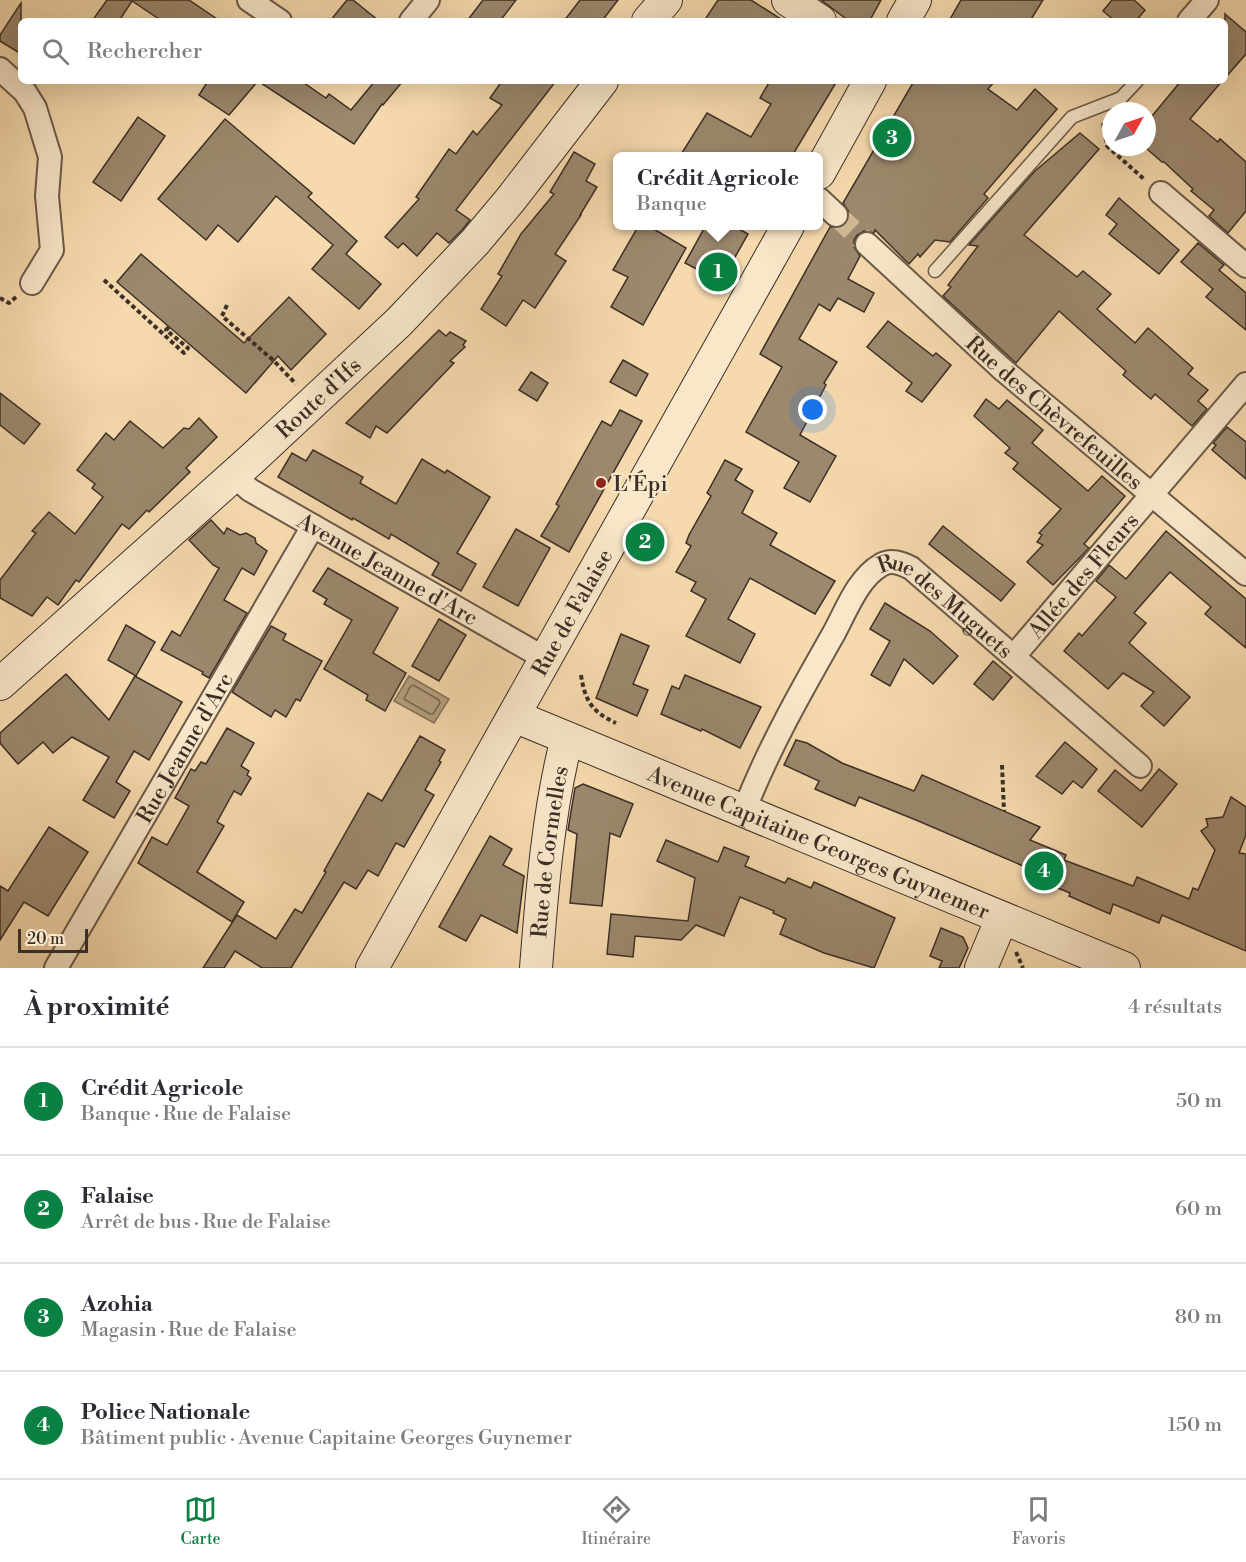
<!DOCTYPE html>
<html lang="fr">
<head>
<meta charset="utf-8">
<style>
	body { margin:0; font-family:"Libre Bodoni",serif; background:#f2f2f3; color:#2b2b33 }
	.compass { position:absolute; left:1102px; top:102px; width:54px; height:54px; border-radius:50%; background:#fff; box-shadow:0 6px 24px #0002; rotate:50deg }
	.scale { position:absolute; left:18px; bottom:15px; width:70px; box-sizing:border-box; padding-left:6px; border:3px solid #3b2f27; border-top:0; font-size:16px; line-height:21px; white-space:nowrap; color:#3b2f27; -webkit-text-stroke:4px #f9e7ca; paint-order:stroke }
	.you { position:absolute; left:813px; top:410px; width:21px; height:21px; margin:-15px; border:4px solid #fff; border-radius:50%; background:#1a73e8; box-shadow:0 0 0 9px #1a73e833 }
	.badge { display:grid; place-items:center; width:39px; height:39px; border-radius:50%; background:#0b8043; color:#fff; font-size:20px; font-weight:700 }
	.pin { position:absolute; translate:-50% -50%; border:3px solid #fff; box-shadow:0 2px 6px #0006 }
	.popup { position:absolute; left:613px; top:152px; width:210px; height:78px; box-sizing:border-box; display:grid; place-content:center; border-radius:9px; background:#fff; filter:drop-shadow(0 2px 4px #0005); font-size:20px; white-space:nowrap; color:#7c7c81 }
	.popup b { font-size:22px; color:#2b2b33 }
	.popup::after { content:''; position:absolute; left:50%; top:100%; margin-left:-12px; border:12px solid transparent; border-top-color:#fff }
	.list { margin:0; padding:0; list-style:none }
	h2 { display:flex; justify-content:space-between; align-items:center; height:78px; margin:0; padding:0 24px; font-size:26px }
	h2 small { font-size:20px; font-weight:400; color:#7c7c81 }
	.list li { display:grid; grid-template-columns:39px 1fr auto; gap:18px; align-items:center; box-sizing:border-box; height:108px; padding:0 24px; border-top:2px solid #e1e1e2 }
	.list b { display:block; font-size:22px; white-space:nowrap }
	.list p { margin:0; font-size:20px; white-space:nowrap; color:#7c7c81 }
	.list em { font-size:20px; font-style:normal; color:#7c7c81 }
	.icon { flex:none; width:33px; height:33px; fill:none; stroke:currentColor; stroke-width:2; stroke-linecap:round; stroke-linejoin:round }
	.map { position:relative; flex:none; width:1246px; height:968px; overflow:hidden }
	.search { position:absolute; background:#fff; box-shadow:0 6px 24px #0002; left:18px; right:18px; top:18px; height:66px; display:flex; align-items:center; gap:15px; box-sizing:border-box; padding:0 21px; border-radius:9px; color:#7c7c81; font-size:22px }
	.sheet { height:510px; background:#fff }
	nav { display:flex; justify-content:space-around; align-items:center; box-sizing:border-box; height:84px; border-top:2px solid #e1e1e2; background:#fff; font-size:16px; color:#7c7c81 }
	nav a { display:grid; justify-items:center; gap:3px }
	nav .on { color:#0b8043 }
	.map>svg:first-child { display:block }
</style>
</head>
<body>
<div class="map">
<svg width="1246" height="968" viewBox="0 0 1246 968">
	<rect width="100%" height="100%" fill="#f6daae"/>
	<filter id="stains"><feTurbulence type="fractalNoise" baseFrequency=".00333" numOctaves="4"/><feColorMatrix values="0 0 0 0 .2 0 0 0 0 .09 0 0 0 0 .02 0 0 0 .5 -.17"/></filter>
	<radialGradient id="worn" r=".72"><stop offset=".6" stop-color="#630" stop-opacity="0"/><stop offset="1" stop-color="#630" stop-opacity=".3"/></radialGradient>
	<!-- water -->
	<path fill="#b6a080" stroke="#85735c" stroke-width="1.5" d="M 409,676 L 449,699 L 434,723 L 394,701 Z"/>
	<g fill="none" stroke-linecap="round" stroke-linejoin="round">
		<!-- shore -->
		<path stroke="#786854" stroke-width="1.5" d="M 413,685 L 439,700 L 440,703 L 433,714 L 430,714 L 404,699 L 410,687 Z"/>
	</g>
	<!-- building -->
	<g fill="#9c886d" stroke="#3b2f27" stroke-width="1.5">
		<path d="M 107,0 L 189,0 L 220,21 L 162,21 L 132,1 L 119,21 L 92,21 Z"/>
		<path d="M 347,0 L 353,0 L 379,21 L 330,21 Z"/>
		<path d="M 483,0 L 516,0 L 500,21 L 467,21 Z"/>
		<path d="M 580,0 L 618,0 L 602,21 L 564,21 Z"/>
		<path d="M 718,0 L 751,0 L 784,21 L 704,21 Z"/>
		<path d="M 821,0 L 881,0 L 870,20 L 864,21 L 849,21 Z"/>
		<path d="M 961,0 L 1043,0 L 1030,21 L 949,21 Z"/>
		<path d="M 1112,0 L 1134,0 L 1145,10 L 1136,21 L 1115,21 L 1103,11 Z"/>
		<path d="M 21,3 L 21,54 L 0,41 L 0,35 Z"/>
		<path d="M 1225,14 L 1246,32 L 1246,54 L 1225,78 Z"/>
		<path d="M 208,81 L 301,81 L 326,98 L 329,94 L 351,110 L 375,81 L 403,81 L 383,105 L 382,104 L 354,144 L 258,81 L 229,115 L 199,95 Z"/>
		<path d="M 502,81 L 556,81 L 456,210 L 470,220 L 462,230 L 449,243 L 437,233 L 417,256 L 403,243 L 398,248 L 385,237 L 419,199 L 416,197 L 449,149 L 456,154 L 473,131 L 477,135 L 502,105 L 490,98 Z"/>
		<path d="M 770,81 L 837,81 L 792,156 L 680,156 L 707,113 L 751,137 L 771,104 L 760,98 Z"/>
		<path d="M 914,81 L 995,81 L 988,89 L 1017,110 L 1035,89 L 1057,109 L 984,194 L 988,198 L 950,242 L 935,240 L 920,257 L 918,254 L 909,264 L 875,230 L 874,233 L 864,231 L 857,235 L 854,240 L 854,247 L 860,256 L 848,279 L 874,293 L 864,312 L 838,298 L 830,311 L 819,304 L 799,339 L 837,362 L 824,383 L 826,385 L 800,435 L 836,456 L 810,502 L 784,488 L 799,462 L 746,432 L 782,367 L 760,354 L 830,227 L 839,228 L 846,224 L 849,218 L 849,212 L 843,203 Z"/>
		<path d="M 1181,81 L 1222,81 L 1190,119 L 1218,142 L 1220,139 L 1246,162 L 1246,211 L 1228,233 L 1209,216 L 1214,210 L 1191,191 L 1193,189 L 1164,162 L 1162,162 L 1147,149 L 1147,122 Z"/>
		<path d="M 138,117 L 165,136 L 121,201 L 93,182 Z"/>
		<path d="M 225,119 L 312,193 L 308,197 L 357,241 L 346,254 L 381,284 L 359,309 L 312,269 L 333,245 L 276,196 L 238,242 L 218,225 L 206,240 L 158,199 Z"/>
		<path d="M 1080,133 L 1099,149 L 1024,235 L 1077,277 L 1083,271 L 1111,294 L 1097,309 L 1135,343 L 1148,328 L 1193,368 L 1188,374 L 1208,390 L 1198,401 L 1207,409 L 1192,426 L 1155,394 L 1151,399 L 1123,375 L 1126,371 L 1059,311 L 1016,363 L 943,296 L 951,287 L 948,285 L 978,246 L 969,245 L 1035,171 Z"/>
		<path d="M 574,152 L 595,164 L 586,181 L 597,187 L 580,215 L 581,215 L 555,254 L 566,261 L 535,308 L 523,300 L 506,326 L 481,309 L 502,276 L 498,274 L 521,234 L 554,194 L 550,192 Z"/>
		<path d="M 1119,198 L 1179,250 L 1159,274 L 1109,234 L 1117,224 L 1106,215 Z"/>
		<path d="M 639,225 L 647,225 L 686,248 L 643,325 L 611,307 L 628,277 L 613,270 Z"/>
		<path d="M 706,225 L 732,225 L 748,234 L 721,282 L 685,263 Z"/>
		<path d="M 1198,243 L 1224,265 L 1219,270 L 1246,293 L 1246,330 L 1206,297 L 1213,289 L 1181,262 Z"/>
		<path d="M 141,254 L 244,343 L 289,297 L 326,334 L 291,370 L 278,356 L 246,393 L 117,282 Z"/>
		<path d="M 888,321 L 933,356 L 936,353 L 951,365 L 922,402 L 906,391 L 912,383 L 867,347 Z"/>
		<path d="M 439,330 L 446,336 L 450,332 L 466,341 L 463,345 L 465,347 L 450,361 L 454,363 L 387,433 L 376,426 L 370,438 L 346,423 Z"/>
		<path d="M 623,360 L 648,374 L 636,396 L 610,382 Z"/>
		<path d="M 531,372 L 548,383 L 537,401 L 519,390 Z"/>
		<path d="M 0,393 L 40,424 L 24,444 L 0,425 Z"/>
		<path d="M 986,399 L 999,409 L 1007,400 L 1043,430 L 1032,443 L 1088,491 L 1102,476 L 1125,496 L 1084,544 L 1089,548 L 1053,585 L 1027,562 L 1043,545 L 1037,542 L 1042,535 L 1039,533 L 1061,509 L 1013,469 L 1018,463 L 1005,453 L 1010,448 L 974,416 Z"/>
		<path d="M 620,410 L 642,421 L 569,552 L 541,536 L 559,506 L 556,504 L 602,421 L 611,426 Z"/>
		<path d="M 199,418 L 217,437 L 186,468 L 190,472 L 149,512 L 147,510 L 129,529 L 122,524 L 79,582 L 76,580 L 58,605 L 47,597 L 32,616 L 0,598 L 0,580 L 36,533 L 32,531 L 49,512 L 75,534 L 103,497 L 92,488 L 95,484 L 77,470 L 106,433 L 114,440 L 130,421 L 163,448 L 184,428 L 189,429 Z"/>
		<path d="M 1227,427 L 1246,442 L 1246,479 L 1212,450 L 1216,445 L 1213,443 Z"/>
		<path d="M 313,450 L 363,477 L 360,483 L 396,504 L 422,459 L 445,473 L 447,470 L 490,497 L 457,553 L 476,564 L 461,591 L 432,575 L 439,563 L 391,534 L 389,539 L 353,518 L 352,520 L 278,477 L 292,453 L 306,461 Z"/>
		<path d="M 725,460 L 742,469 L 735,480 L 753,491 L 742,513 L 777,533 L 770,545 L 835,581 L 815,614 L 750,578 L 728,619 L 755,634 L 740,663 L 686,636 L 706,599 L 691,591 L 696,582 L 676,572 L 691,546 L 686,543 L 689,535 L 711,496 L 707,493 Z"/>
		<path d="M 211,520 L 224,534 L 227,528 L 240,535 L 246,533 L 255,538 L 256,543 L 267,551 L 254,575 L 242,568 L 224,600 L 247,613 L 209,678 L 202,674 L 203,672 L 161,650 L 172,631 L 180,636 L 219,568 L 213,565 L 189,540 Z"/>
		<path d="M 943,526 L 1015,584 L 1001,601 L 929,544 Z"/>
		<path d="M 516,529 L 550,548 L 518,606 L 483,587 Z"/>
		<path d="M 1166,531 L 1246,599 L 1246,648 L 1205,614 L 1211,607 L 1170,572 L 1134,613 L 1146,623 L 1129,643 L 1190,697 L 1164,726 L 1141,706 L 1154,692 L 1123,673 L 1108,689 L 1064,651 L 1079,633 L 1082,636 L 1116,597 L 1096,581 L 1109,565 L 1126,579 Z"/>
		<path d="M 328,568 L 398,608 L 373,653 L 406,673 L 385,711 L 366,700 L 368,695 L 324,669 L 352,620 L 324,604 L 327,599 L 313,591 Z"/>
		<path d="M 885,603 L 930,631 L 958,656 L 933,684 L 904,659 L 890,686 L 871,675 L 890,641 L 870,629 Z"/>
		<path d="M 439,619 L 466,635 L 439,681 L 412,666 Z"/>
		<path d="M 126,625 L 155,642 L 136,676 L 108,660 Z"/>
		<path d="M 271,626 L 286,634 L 283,640 L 322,661 L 300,701 L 296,699 L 286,717 L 275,710 L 271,717 L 232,692 Z"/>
		<path d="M 621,634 L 649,646 L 633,684 L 648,690 L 637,716 L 596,698 Z"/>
		<path d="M 993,661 L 1012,677 L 993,700 L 974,684 Z"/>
		<path d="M 66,674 L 109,720 L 135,676 L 182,702 L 149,760 L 134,751 L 116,782 L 130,791 L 114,818 L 83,800 L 109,757 L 72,737 L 53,753 L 43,742 L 18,764 L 0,743 L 0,733 Z"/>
		<path d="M 685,675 L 761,707 L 740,748 L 702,729 L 701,731 L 661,714 L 672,686 L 679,689 Z"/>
		<path d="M 227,728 L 254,743 L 241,766 L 249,771 L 247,775 L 251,778 L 241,795 L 234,791 L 217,822 L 224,826 L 197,872 L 244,902 L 232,922 L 138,863 L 152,837 L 167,845 L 189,806 L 175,798 L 191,769 L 195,771 L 201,762 L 206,764 Z"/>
		<path d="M 420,736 L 445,750 L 439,761 L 441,762 L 425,790 L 434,795 L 404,847 L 396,843 L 378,876 L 368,870 L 356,889 L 344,882 L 291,968 L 262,968 L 235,951 L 224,968 L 203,968 L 237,915 L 276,939 L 295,909 L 302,913 L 326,872 L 324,871 L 368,793 L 382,801 Z"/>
		<path d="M 796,740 L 807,743 L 842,763 L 914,791 L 922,775 L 1040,827 L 1030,840 L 1066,855 L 1064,860 L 1133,886 L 1137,877 L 1189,899 L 1193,888 L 1198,890 L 1215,850 L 1201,831 L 1208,826 L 1206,819 L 1223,817 L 1231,797 L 1246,807 L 1246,835 L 1239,853 L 1246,854 L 1246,951 L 1162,915 L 1159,923 L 1113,904 L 1110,914 L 1069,896 L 1070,893 L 1026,875 L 1028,868 L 916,820 L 859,797 L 855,806 L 815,789 L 819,781 L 784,765 Z"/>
		<path d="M 1065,742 L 1097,769 L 1082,788 L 1073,781 L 1062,794 L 1036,776 Z"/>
		<path d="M 1159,769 L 1177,784 L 1142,827 L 1098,791 L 1115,770 L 1141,791 Z"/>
		<path d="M 583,784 L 633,804 L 620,837 L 610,833 L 602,906 L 570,903 L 577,834 L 568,830 L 575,788 Z"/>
		<path d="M 49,827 L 88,852 L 48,916 L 24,902 L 0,940 L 0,886 L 8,891 Z"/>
		<path d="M 490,836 L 512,849 L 503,865 L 524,876 L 517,933 L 481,915 L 466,941 L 439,927 Z"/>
		<path d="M 666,840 L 718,862 L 724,847 L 749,857 L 745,866 L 785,883 L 788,878 L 811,888 L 814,882 L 895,918 L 874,968 L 824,953 L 780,934 L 786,919 L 773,913 L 774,911 L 740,897 L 724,936 L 696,925 L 681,940 L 635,936 L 633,957 L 607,954 L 611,914 L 688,921 L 695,878 L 657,861 Z"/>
		<path d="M 941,928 L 963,937 L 968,948 L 959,968 L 939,968 L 942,961 L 930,956 Z"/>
	</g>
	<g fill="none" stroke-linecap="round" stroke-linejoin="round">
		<!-- street-tunnel -->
		<path stroke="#d1b893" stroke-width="22" stroke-dasharray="22 11" stroke-linecap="butt" d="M 836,215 L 867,244"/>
		<!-- lane casing -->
		<g stroke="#6a5a49" stroke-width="15">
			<path id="lane" d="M 935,271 L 1072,117 L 1121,98 L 1137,81"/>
		</g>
		<!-- street casing -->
		<g stroke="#6a5a49" stroke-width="26">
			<g id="street">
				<path d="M 249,0 L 280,21"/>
				<path d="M 411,21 L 428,0"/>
				<path d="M 1189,21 L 1207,0"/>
				<path d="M 0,69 L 25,92 L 35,108 L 50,157 L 47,196 L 52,250 L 32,283"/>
				<path d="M 1161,193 L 1246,266"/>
				<path d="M 819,199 L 836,215"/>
				<path id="s1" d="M 867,244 L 1001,368 L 1246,574"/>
				<path id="s2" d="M 234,476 L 250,490 L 546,659"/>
				<path id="s3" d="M 1014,656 L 1246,384"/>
				<path id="s4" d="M 744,811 C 768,749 801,691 834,633 C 846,611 858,578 881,565 C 891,559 901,563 911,568 L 1140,766"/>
				<path id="s5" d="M 56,968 L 313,526"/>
			</g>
		</g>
		<!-- secondary casing -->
		<g stroke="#3b2f27" stroke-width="34">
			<g id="secondary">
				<path d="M 788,0 L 820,21"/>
				<path d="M 648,21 L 666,0"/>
				<path d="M 903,21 L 915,0"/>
				<path d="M 819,173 L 870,81"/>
				<path id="s6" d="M 0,684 L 252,459 L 399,322 L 475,242 L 511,199 L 602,81"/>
				<path id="s7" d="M 514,716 L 1124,968"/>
				<path id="s8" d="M 372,968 L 788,226"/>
				<path id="s9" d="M 536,968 C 542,891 548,812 567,738"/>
				<path d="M 981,968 L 1002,918"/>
			</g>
		</g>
		<!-- path -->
		<g stroke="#3b2f27" stroke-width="4" stroke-dasharray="4.5 3" stroke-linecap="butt">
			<path d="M 1103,123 L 1107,146 L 1144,179"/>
			<path d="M 104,280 L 184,353 L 188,348 L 166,330 L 169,327"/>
			<path d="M 0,298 L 9,303 L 16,297"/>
			<path d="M 227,305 L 222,316 L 273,360 L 296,384"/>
			<path d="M 581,675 C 585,701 592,712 616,723"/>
			<path d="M 1002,765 L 1004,811"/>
			<path d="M 1016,952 L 1023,968"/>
		</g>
		<!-- lane -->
		<use href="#lane" stroke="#f9e7ca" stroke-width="12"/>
		<!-- street -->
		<use href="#street" stroke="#f9e7ca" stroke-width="22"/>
		<!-- secondary -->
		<use href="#secondary" stroke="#f9e7ca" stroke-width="32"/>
	</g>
	<!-- markers -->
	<circle fill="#8f2418" stroke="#f9e7ca" stroke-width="2" cx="601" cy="483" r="6"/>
	<g text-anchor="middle" stroke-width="4.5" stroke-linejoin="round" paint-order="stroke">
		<!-- street labels -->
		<g font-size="22" fill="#3b2f27" stroke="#f9e7ca">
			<text dy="8" stroke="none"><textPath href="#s6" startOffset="428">Route d'Ifs</textPath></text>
			<text dy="8" stroke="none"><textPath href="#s1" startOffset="252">Rue des Chèvrefeuilles</textPath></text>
			<text dy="8" stroke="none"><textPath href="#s2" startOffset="180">Avenue Jeanne d'Arc</textPath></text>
			<text dy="8" stroke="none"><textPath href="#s3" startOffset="106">Allée des Fleurs</textPath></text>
			<text dy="8" stroke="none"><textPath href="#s8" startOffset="408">Rue de Falaise</textPath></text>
			<text dy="8" stroke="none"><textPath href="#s4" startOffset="363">Rue des Muguets</textPath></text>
			<text dy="8" stroke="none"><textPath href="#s5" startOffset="255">Rue Jeanne d'Arc</textPath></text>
			<text dy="8" stroke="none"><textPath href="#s7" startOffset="330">Avenue Capitaine Georges Guynemer</textPath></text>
			<text dy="8" stroke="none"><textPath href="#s9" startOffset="117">Rue de Cormelles</textPath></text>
		</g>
		<!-- poi labels -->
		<g font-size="22" fill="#3b2f27" stroke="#f9e7ca" text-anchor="start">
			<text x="613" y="491">L'Épi</text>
		</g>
	</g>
	<rect width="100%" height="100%" filter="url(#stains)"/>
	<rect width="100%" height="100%" fill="url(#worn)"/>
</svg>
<svg class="compass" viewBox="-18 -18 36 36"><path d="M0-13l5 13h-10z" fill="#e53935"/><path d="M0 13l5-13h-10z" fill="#7c7c81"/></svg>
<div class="scale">20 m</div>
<div class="you"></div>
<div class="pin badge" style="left:718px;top:272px">1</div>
<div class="popup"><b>Crédit Agricole</b>Banque</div>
<div class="pin badge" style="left:645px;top:542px">2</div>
<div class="pin badge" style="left:892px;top:138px">3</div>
<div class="pin badge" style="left:1044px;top:871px">4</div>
<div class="search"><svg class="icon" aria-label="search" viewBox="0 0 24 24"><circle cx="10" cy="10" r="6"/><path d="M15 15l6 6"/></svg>Rechercher</div>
</div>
<section class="sheet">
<h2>À proximité<small>4 résultats</small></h2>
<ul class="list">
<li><span class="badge">1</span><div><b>Crédit Agricole</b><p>Banque · Rue de Falaise</p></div><em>50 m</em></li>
<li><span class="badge">2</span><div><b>Falaise</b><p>Arrêt de bus · Rue de Falaise</p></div><em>60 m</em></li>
<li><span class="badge">3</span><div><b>Azohia</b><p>Magasin · Rue de Falaise</p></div><em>80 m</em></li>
<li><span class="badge">4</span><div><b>Police Nationale</b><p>Bâtiment public · Avenue Capitaine Georges Guynemer</p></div><em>150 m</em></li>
</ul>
</section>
<nav>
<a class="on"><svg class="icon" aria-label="map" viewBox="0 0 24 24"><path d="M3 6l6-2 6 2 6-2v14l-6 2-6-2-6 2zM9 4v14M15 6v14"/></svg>Carte</a>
<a><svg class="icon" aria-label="directions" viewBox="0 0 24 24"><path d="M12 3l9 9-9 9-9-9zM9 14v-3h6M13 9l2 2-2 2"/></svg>Itinéraire</a>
<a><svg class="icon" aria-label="saved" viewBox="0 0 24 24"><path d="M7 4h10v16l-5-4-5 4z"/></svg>Favoris</a>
</nav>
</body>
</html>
